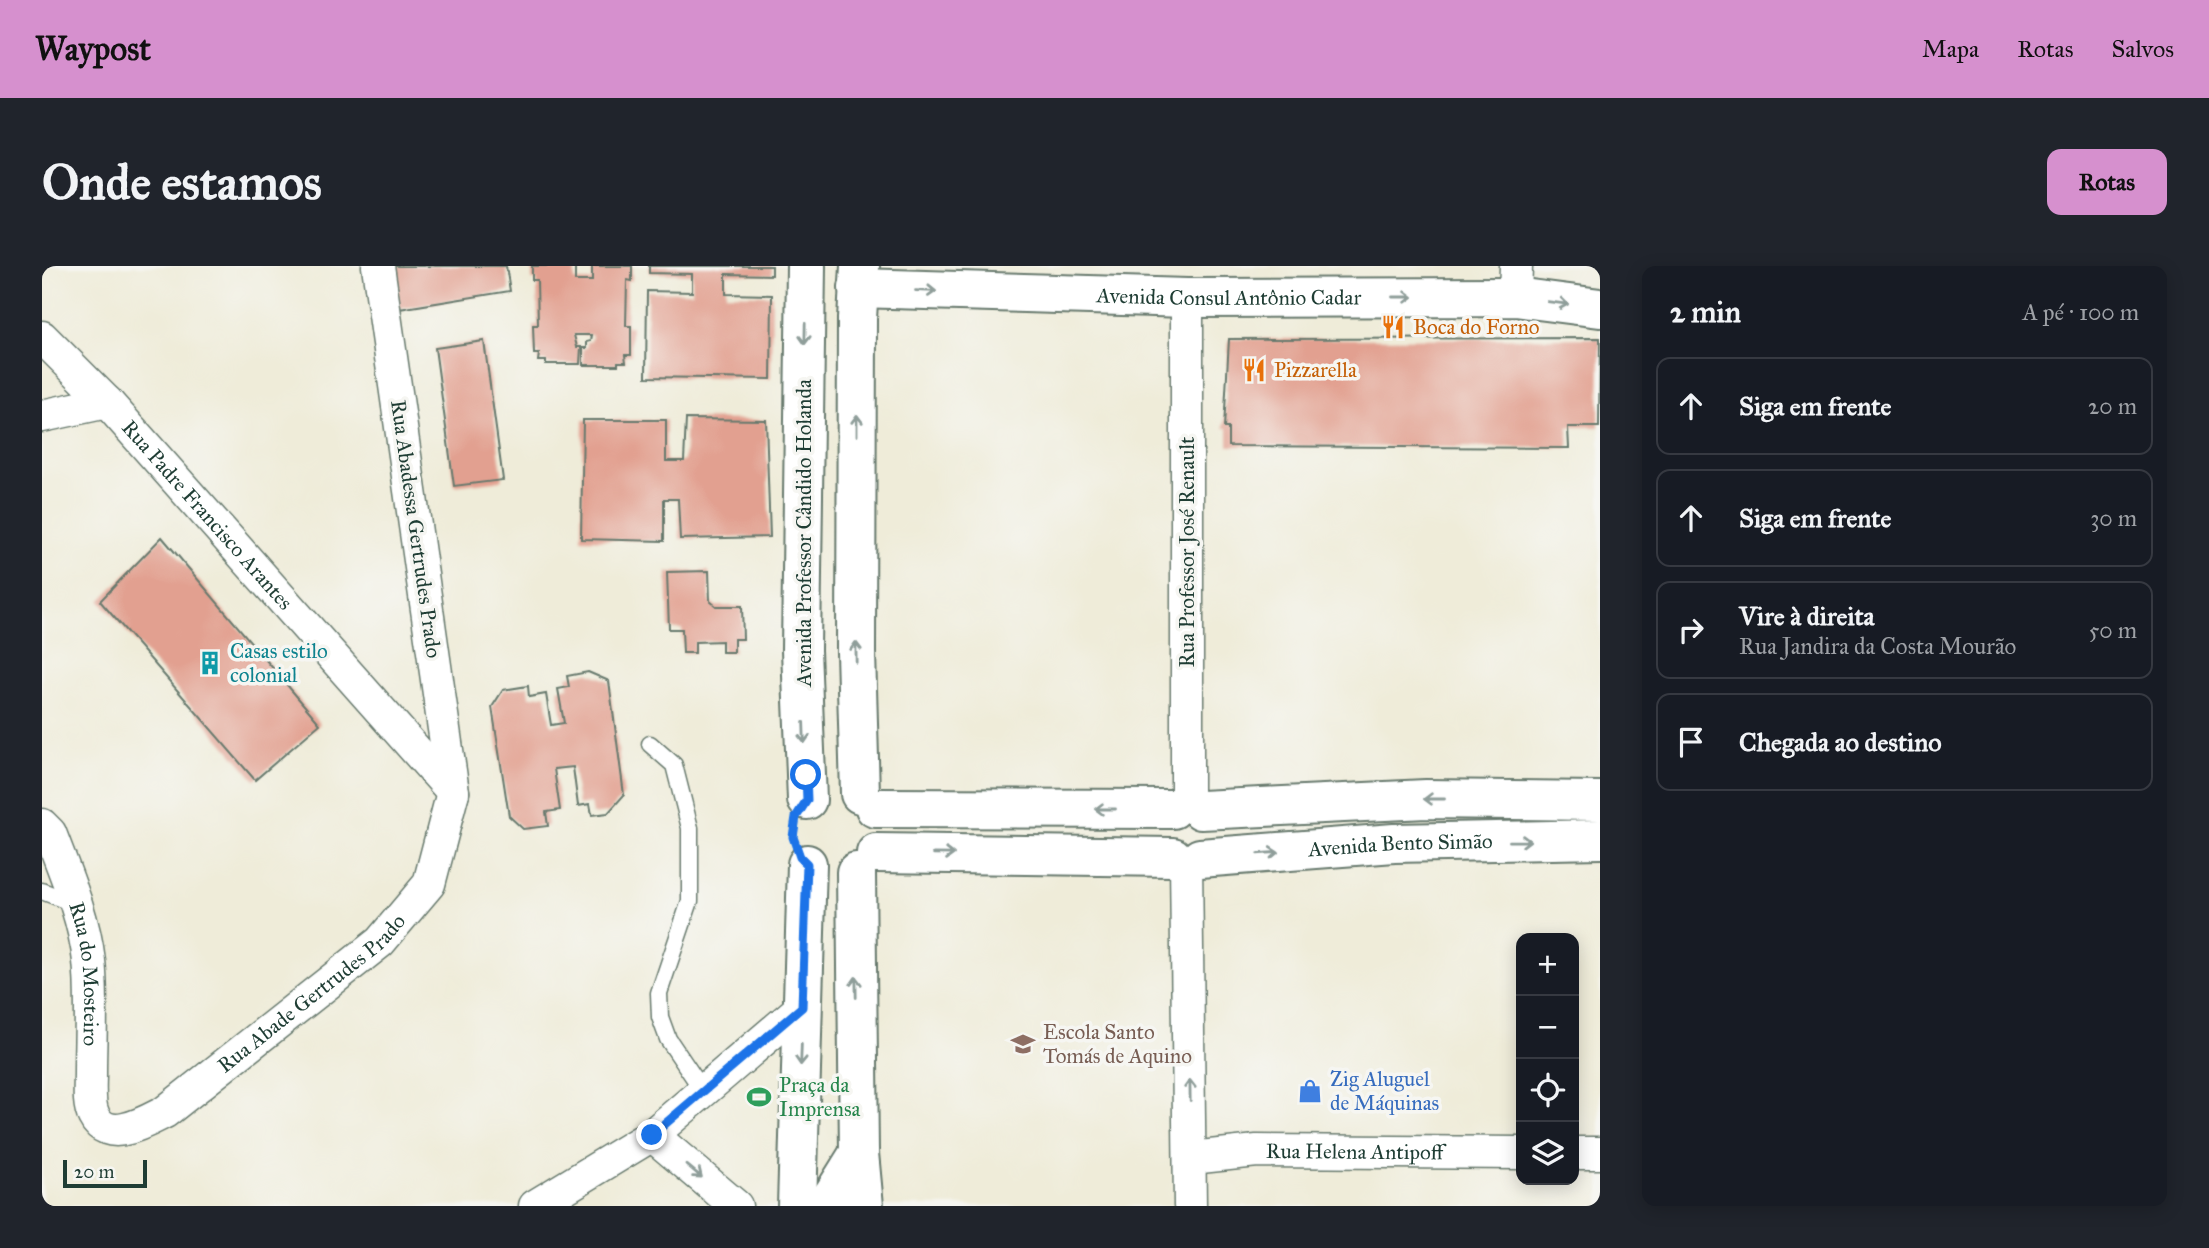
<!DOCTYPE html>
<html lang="pt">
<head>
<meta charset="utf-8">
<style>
	body { margin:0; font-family:"IM FELL Great Primer",serif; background:#20242c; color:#f1f3f6 }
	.controls { position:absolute; right:21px; bottom:21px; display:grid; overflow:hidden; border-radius:14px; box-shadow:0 4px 18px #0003 }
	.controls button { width:63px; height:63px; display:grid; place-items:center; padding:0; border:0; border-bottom:2px solid #363941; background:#171b24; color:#f1f3f6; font:35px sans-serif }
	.scale { position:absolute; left:21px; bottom:18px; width:84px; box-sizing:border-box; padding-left:7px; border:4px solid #1f3d34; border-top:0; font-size:19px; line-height:24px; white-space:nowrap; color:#1f3d34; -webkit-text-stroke:5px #f6f6f2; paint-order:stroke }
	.stop { position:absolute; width:21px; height:21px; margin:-16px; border:5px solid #1a73e8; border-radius:50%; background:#fff }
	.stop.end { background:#1a73e8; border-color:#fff; box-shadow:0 2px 7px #0008 }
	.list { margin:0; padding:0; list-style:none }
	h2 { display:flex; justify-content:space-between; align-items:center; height:91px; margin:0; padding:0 28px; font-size:30px }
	h2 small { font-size:23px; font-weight:400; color:#9ea1a6 }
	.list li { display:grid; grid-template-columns:46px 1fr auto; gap:21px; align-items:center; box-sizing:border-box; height:98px; margin:0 14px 14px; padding:0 14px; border:2px solid #363941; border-radius:14px }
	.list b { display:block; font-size:26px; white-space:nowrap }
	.list p { margin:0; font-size:23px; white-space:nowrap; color:#9ea1a6 }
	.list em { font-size:23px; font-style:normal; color:#9ea1a6 }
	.icon { flex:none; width:38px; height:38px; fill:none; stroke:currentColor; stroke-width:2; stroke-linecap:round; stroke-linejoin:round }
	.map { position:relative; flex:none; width:1558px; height:940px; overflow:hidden; border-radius:14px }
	header { display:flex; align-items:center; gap:42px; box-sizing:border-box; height:98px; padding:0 35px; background:#d690ce; color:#111 }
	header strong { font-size:33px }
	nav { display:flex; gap:38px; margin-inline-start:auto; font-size:24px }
	.intro { display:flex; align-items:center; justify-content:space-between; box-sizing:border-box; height:168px; padding:0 42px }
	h1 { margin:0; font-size:49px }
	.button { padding:18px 32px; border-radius:14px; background:#d690ce; color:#111; font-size:24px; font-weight:700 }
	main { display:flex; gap:42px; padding:0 42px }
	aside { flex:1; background:#171b24; border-radius:14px; box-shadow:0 4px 18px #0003 }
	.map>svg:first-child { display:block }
</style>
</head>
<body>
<header>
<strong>Waypost</strong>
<nav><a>Mapa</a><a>Rotas</a><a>Salvos</a></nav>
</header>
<div class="intro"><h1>Onde estamos</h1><a class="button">Rotas</a></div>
<main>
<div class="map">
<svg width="1558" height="940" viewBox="0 0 1558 940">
	<rect width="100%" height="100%" fill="#f6f6f2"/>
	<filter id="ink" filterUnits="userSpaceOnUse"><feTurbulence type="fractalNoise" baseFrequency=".0143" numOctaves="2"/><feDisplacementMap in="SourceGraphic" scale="14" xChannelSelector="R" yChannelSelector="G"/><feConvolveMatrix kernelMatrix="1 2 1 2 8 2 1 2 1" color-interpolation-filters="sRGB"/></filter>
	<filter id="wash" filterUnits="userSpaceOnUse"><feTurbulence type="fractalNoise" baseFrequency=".00686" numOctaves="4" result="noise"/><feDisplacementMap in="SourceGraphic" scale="28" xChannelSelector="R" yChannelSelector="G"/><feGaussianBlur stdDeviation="1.57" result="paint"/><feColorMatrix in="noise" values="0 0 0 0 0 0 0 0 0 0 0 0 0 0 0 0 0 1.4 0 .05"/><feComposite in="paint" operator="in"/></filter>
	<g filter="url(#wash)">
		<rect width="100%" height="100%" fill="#efecd9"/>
		<g id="blocks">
			<!-- building -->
			<g fill="#e2a090">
				<path d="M 351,0 L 464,0 L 468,25 L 357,43 Z"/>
				<path d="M 490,0 L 533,0 L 533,15 L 550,15 L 550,0 L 590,0 L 590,15 L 585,14 L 584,60 L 589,60 L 589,89 L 583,89 L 584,96 L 576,96 L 576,99 L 541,99 L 541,82 L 545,82 L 545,76 L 549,75 L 550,69 L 532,69 L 535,81 L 539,81 L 538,98 L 504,98 L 504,95 L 496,95 L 497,88 L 492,88 L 491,59 L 496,59 L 495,14 L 490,14 Z"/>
				<path d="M 607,0 L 730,0 L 730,9 L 684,8 L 684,28 L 730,29 L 729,113 L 604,111 L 605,25 L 650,26 L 650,8 L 607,7 Z"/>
				<path d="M 1558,72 L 1557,161 L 1526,161 L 1527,182 L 1186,180 L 1186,162 L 1182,162 L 1187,73 Z"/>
				<path d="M 442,75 L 461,214 L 412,220 L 393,82 Z"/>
				<path d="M 644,153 L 724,154 L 728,271 L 638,273 L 636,233 L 622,233 L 622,275 L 539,273 L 541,154 L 624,154 L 624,195 L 642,195 Z"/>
				<path d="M 120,271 L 278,458 L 213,514 L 58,335 Z"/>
				<path d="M 667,305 L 668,335 L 674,340 L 700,340 L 701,373 L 692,373 L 692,386 L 680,386 L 680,375 L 653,376 L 653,387 L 641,387 L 640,363 L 627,363 L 625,306 Z"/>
				<path d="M 546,406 L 567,415 L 582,529 L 566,547 L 550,549 L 548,538 L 536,540 L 531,501 L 512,503 L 518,544 L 504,546 L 506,560 L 481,563 L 467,550 L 450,441 L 461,424 L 486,420 L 487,431 L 504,428 L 509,459 L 522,457 L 516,423 L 527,421 L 525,410 Z"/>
			</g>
		</g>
	</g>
	<g filter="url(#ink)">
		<use href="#blocks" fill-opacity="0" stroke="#687a6e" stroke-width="2"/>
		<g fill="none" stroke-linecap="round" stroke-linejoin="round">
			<!-- service casing -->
			<g stroke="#687a6e" stroke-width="19">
				<g id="service">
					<path d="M 608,478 L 632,499 L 648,562 L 648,635 L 617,727 L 618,751 L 626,773 L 661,825"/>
					<path d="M 0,625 L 33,638"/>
				</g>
			</g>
			<!-- minor casing -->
			<g stroke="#687a6e" stroke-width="35">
				<g id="minor">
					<path d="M 1473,31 L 1474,0"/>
					<path id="s1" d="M 0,71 L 65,136 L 411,526"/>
					<path d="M 0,150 L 65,136"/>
					<path d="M 1145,540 L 1145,32"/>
					<path id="s2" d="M 0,559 L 8,567 C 24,609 42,651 47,695 C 51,729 48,772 48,807 C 48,819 46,839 52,850 C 66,879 105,855 123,846 L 338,676 L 387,618 L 411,526 L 336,0"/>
					<path d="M 1144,595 L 1148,940"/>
					<path d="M 610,869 L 694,940"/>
					<path d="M 1532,887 L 1558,887"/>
					<path id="s3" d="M 1149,892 L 1215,885 L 1479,887"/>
					<path d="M 493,940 L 610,869 L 760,741"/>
				</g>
			</g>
			<!-- tertiary casing -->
			<g stroke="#687a6e" stroke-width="42">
				<g id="tertiary">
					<path d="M 764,0 L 759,384 L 765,534"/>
					<path id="s4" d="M 816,22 L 1145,32 L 1473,31 L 1558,42"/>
					<path d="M 818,528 L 814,386 L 815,53 L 818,0"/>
					<path d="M 833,542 L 1131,543"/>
					<path d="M 1159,544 L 1384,533 L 1558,535"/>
					<path d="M 834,587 L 1131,591"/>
					<path id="s5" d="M 1158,592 L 1352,577 L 1558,573"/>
					<path d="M 814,606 L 817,887 L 822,940"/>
					<path d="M 755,940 L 765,598"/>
					<path d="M 784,940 L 817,887"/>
				</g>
			</g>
			<!-- service -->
			<use href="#service" stroke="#fff" stroke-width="16"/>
			<!-- minor -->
			<use href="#minor" stroke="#fff" stroke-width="32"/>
			<!-- tertiary -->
			<use href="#tertiary" stroke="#fff" stroke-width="38"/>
		</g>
		<!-- one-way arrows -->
		<defs><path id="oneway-shaft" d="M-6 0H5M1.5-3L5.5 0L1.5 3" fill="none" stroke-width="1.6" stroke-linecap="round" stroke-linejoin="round" transform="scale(1.75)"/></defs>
		<g stroke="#8f9e9a">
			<use href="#oneway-shaft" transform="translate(884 25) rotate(2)"/>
			<use href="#oneway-shaft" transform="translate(1361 31)"/>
			<use href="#oneway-shaft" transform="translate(1516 37) rotate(7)"/>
			<use href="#oneway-shaft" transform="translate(763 68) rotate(91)"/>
			<use href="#oneway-shaft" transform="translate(815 159) rotate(-90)"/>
			<use href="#oneway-shaft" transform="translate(814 386) rotate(-91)"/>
			<use href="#oneway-shaft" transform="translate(762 467) rotate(88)"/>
			<use href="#oneway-shaft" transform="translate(1392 533) rotate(-180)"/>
			<use href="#oneway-shaft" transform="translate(1063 543) rotate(-180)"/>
			<use href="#oneway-shaft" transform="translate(1478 575) rotate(-1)"/>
			<use href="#oneway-shaft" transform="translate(1226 587) rotate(-4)"/>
			<use href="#oneway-shaft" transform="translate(902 588) rotate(1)"/>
			<use href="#oneway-shaft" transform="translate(814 721) rotate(-91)"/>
			<use href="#oneway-shaft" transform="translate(759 789) rotate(92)"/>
			<use href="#oneway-shaft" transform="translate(1148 824) rotate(-91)"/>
			<use href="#oneway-shaft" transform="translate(652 905) rotate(40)"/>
		</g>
	</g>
	<g fill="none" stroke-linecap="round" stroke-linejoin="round" filter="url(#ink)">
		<!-- route -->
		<path stroke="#1a73e8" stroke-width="9" d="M 610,869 L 760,741 L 765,598 L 758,591 L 751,571 L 754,551 L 765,534 L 764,509"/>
	</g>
	<!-- icons -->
	<defs>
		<g id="restaurant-bare" transform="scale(1.89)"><path d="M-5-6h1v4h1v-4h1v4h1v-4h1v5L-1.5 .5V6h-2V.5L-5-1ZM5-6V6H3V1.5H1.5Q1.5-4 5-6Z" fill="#e8710a" stroke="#f6f6f2" stroke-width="2.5" paint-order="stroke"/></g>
		<g id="building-bare" transform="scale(1.89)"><path d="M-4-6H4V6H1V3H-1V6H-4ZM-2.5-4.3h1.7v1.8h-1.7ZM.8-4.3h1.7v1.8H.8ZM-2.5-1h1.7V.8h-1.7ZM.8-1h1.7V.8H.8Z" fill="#0f9aa8" stroke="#f6f6f2" stroke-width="2.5" paint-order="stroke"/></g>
		<g id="school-bare" transform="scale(1.89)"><path d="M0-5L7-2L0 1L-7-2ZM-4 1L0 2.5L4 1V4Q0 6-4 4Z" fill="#8d6e63" stroke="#f6f6f2" stroke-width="2.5" paint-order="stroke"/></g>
		<g id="shop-bare" transform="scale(1.89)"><path d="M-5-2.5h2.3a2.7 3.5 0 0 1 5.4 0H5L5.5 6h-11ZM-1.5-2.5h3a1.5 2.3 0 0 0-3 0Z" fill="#3f7fe0" stroke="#f6f6f2" stroke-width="2.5" paint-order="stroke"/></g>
		<g id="stadium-bare" transform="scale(1.89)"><path d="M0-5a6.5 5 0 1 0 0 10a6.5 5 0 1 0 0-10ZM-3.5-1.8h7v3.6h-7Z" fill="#2e9e5b" stroke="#f6f6f2" stroke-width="2.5" paint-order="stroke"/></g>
	</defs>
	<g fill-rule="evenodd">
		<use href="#restaurant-bare" x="1351" y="61"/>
		<use href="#restaurant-bare" x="1212" y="104"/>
		<use href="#building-bare" x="168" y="397"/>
		<use href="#school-bare" x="981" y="778"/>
		<use href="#shop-bare" x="1268" y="825"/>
		<use href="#stadium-bare" x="717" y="831"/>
	</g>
	<g text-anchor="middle" stroke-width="7" stroke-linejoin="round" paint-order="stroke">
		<!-- street labels -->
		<g font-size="21" fill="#1f3d34" stroke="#f6f6f2">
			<text dy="7" stroke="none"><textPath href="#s4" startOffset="371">Avenida Consul Antônio Cadar</textPath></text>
			<text dy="7" stroke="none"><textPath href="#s1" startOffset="243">Rua Padre Francisco Arantes</textPath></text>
			<text transform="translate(374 263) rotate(82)" y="7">Rua Abadessa Gertrudes Prado</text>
			<text transform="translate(762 267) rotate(-90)" y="7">Avenida Professor Cândido Holanda</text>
			<text transform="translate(1145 286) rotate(-90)" y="7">Rua Professor José Renault</text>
			<text dy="7" stroke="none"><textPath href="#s5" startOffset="201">Avenida Bento Simão</textPath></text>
			<text dy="7" stroke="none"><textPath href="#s2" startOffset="158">Rua do Mosteiro</textPath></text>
			<text dy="7" stroke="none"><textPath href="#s2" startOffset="570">Rua Abade Gertrudes Prado</textPath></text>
			<text dy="7" stroke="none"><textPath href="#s3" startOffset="164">Rua Helena Antipoff</textPath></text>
		</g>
		<!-- food labels -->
		<g font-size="21" fill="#c56008" stroke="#f6f6f2" text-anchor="start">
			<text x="1371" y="68">Boca do Forno</text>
			<text x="1232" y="111">Pizzarella</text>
		</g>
		<!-- culture labels -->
		<g font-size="21" fill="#0d838f" stroke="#f6f6f2" text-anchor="start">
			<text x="188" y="392">Casas estilo<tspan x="188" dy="24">colonial</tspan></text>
		</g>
		<!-- education labels -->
		<g font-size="21" fill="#785e54" stroke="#f6f6f2" text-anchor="start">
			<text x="1001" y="773">Escola Santo<tspan x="1001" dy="24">Tomás de Aquino</tspan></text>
		</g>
		<!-- shop labels -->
		<g font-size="21" fill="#366cbe" stroke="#f6f6f2" text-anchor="start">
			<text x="1288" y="820">Zig Aluguel<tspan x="1288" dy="24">de Máquinas</tspan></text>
		</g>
		<!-- leisure labels -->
		<g font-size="21" fill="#27864d" stroke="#f6f6f2" text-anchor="start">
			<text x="737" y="826">Praça da<tspan x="737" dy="24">Imprensa</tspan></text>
		</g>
	</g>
</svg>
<div class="controls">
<button>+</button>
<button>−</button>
<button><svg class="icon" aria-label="locate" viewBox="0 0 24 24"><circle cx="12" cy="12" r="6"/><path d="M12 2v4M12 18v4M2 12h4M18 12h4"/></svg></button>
<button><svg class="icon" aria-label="layers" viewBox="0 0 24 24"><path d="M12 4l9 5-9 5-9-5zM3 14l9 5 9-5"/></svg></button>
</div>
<div class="scale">20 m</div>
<div class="stop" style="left:764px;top:509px"></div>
<div class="stop end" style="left:610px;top:869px"></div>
</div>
<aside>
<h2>2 min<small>A pé · 100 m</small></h2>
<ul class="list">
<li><svg class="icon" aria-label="ahead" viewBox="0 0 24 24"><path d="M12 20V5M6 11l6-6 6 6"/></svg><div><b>Siga em frente</b></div><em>20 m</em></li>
<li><svg class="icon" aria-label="ahead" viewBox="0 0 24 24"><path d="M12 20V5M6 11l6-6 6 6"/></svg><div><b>Siga em frente</b></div><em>30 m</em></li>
<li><svg class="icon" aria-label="right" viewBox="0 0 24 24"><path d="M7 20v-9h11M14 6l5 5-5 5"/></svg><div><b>Vire à direita</b><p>Rua Jandira da Costa Mourão</p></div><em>50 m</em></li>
<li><svg class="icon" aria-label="arrive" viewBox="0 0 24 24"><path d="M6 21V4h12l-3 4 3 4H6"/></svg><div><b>Chegada ao destino</b></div></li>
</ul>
</aside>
</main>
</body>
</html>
